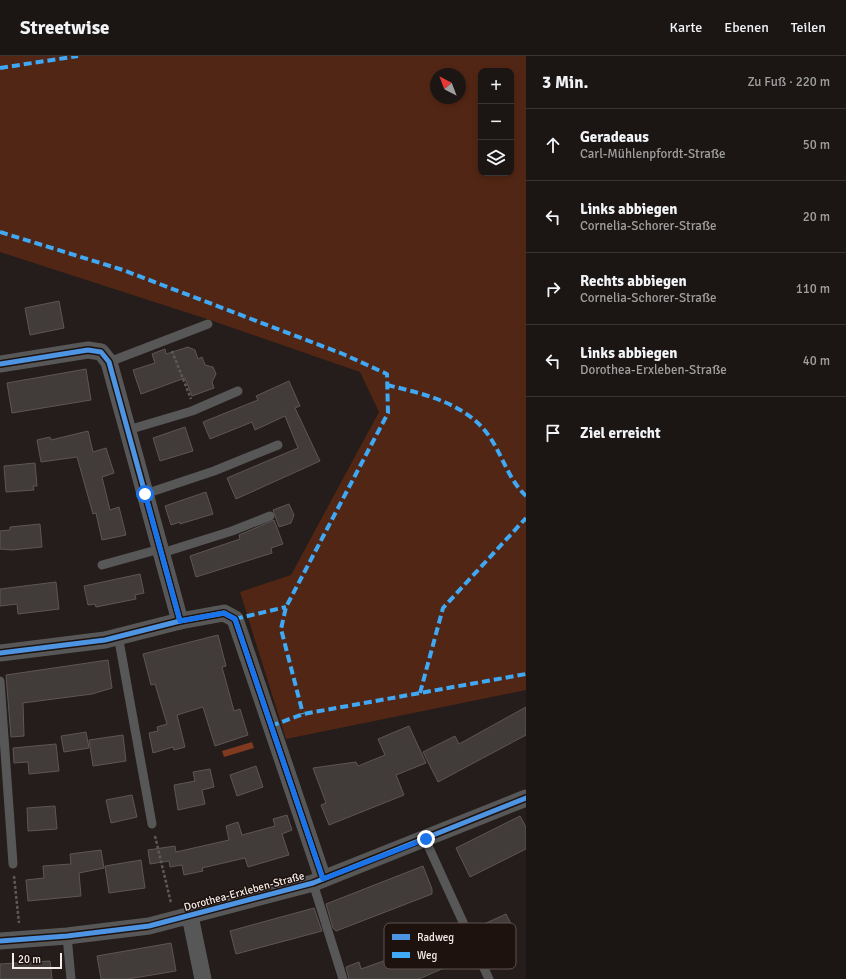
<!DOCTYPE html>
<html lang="de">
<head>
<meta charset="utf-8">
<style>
	body { margin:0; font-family:Signika,sans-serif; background:#241f1d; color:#f1f3f6 }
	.controls { position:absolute; right:12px; top:12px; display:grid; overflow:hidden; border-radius:8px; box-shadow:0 2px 6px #0003 }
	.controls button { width:36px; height:36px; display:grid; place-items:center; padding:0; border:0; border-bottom:1px solid #393534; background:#1b1614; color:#f1f3f6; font:20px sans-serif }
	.compass { position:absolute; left:430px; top:12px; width:36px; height:36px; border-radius:50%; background:#1b1614; box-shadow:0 2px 6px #0003; rotate:318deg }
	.scale { position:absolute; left:12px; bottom:10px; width:50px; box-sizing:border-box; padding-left:4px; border:2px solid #f5ece8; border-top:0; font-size:11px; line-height:14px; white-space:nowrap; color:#f5ece8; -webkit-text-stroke:3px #1e120e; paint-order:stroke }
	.stop { position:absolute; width:12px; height:12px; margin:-9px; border:3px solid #1a73e8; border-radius:50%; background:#fff }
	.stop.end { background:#1a73e8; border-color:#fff; box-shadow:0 1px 4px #0008 }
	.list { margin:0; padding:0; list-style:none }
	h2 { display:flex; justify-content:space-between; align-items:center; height:52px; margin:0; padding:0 16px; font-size:17px }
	h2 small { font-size:13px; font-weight:400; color:#a09fa0 }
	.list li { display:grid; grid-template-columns:26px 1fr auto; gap:12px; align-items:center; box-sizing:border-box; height:72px; padding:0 16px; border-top:1px solid #393534 }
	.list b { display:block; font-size:15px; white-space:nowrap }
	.list p { margin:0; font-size:13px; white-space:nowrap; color:#a09fa0 }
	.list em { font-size:13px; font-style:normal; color:#a09fa0 }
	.icon { flex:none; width:22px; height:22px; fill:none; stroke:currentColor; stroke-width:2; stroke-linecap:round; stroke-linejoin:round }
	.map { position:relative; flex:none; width:526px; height:923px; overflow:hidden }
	header { display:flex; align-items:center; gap:24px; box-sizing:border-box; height:56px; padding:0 20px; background:#1b1614; border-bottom:1px solid #393534 }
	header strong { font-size:19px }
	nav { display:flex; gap:22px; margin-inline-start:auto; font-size:14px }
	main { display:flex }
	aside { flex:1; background:#1b1614 }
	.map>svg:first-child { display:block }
</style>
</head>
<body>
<header>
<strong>Streetwise</strong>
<nav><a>Karte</a><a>Ebenen</a><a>Teilen</a></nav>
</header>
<main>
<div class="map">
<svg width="526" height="923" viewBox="0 0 526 923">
	<rect width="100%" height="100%" fill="#241d1b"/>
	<!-- green -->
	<path fill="#522614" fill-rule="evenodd" d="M 0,0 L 526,0 L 526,634 L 286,683 L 240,536 L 291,519 L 379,356 L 360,316 L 210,264 L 0,196 ZM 481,15 L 511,15 L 511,117 L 481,117 ZM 436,18 L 460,18 L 460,42 L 436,42 Z"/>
	<!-- water -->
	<path fill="#7f3a1f" d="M 252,686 L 254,692 L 224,701 L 222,695 Z"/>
	<!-- building -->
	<g fill="#413b39" stroke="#5d5654">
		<path d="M 59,245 L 64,272 L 30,279 L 25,252 Z"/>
		<path d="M 188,291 L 195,294 L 198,303 L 202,301 L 205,309 L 213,311 L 216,318 L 212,326 L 214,332 L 192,340 L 185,322 L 141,338 L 133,314 L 155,307 L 152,298 L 165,293 L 166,298 Z"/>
		<path d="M 86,313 L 91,344 L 12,357 L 7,327 Z"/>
		<path d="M 289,325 L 300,350 L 295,352 L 320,405 L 236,443 L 227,422 L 298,392 L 285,360 L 255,374 L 252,366 L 210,383 L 203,366 L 258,344 L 256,340 Z"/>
		<path d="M 185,371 L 193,395 L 160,405 L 153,382 Z"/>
		<path d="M 88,375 L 93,396 L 106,392 L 114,417 L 102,421 L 110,454 L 119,451 L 126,479 L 102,484 L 96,457 L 93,458 L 77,401 L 41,406 L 37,384 L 50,381 L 51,384 Z"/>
		<path d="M 35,407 L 37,430 L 33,430 L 34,434 L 6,436 L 4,410 Z"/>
		<path d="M 206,436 L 213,458 L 180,468 L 180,466 L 171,469 L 165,450 Z"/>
		<path d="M 289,448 L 294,459 L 291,467 L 279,471 L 273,454 Z"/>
		<path d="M 274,464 L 283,488 L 271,492 L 272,497 L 196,521 L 190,500 L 240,483 L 239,479 Z"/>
		<path d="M 40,468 L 42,491 L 12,494 L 0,493 L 0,475 L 10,474 L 10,471 Z"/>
		<path d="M 140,518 L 144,537 L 135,539 L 136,543 L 96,551 L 95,548 L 88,549 L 84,530 Z"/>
		<path d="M 56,526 L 59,553 L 18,558 L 17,548 L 0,550 L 0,533 Z"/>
		<path d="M 218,579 L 226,610 L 222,611 L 234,655 L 240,653 L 248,679 L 215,690 L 203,651 L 177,659 L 185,691 L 174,694 L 173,691 L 153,697 L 149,677 L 158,675 L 157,671 L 167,668 L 155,628 L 151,629 L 143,598 Z"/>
		<path d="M 108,604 L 112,632 L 92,638 L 23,647 L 24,680 L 11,681 L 6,619 Z"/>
		<path d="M 526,651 L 526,679 L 438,726 L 423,696 L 455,680 L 459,688 Z"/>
		<path d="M 409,670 L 426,707 L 396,719 L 404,739 L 329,769 L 321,749 L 326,747 L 313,712 L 356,706 L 358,710 L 385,699 L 378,683 Z"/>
		<path d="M 86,676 L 89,692 L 64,696 L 61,680 Z"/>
		<path d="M 123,679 L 126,705 L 93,710 L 89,684 Z"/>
		<path d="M 56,688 L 59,715 L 29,718 L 28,706 L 14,707 L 13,692 Z"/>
		<path d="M 256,710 L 263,731 L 237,740 L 230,719 Z"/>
		<path d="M 210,713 L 214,731 L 202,734 L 205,748 L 178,754 L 174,729 L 195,725 L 193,716 Z"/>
		<path d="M 132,739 L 137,761 L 111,767 L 106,744 Z"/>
		<path d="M 55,750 L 57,773 L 28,775 L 27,752 Z"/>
		<path d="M 287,759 L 292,774 L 282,778 L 289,799 L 248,811 L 245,802 L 202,812 L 203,815 L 184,819 L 182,809 L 170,811 L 169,805 L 150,808 L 148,794 L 175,790 L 176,796 L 229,784 L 226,770 L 238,766 L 242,779 L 275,770 L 273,763 Z"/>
		<path d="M 520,760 L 526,771 L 526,793 L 470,821 L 456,792 Z"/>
		<path d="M 101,794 L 104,812 L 79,817 L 81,840 L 28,845 L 26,824 L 44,822 L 43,810 L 71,808 L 70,798 Z"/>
		<path d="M 141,804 L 145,832 L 109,837 L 105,810 Z"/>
		<path d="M 423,810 L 432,833 L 432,838 L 336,875 L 333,872 L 326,848 Z"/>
		<path d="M 314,852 L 322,875 L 236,898 L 230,875 Z"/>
		<path d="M 506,858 L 515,876 L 494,887 L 484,868 Z"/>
		<path d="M 450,877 L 462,904 L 419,923 L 349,923 L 346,911 L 359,906 L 361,913 L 417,893 L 416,891 Z"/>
		<path d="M 171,887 L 176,915 L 128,923 L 101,923 L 97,900 Z"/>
		<path d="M 50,905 L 52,923 L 0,923 L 0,908 Z"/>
	</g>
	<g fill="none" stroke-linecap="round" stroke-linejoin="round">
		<!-- path -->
		<g stroke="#5b5959" stroke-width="2.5" stroke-dasharray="3 2" stroke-linecap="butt">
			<path d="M 172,295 L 191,343"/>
			<path d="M 155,780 L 171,847"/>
			<path d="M 14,820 L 19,867"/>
		</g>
		<!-- lane -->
		<g stroke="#585758" stroke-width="9">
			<path d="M 109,306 L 208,268"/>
			<path d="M 128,374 L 192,355 L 238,335"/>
			<path d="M 145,438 L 214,415 L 278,389"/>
			<path d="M 162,497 L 232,475 L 270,460"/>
			<path d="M 102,509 L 160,493"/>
			<path d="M 118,579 L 152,768"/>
			<path d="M 0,625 L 13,808"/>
			<path d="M 425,783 L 489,923"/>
			<path d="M 313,827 L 343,923"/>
			<path d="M 67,880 L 71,923"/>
		</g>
		<!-- street -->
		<g stroke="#585758" stroke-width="17">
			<path d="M 0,308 L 88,294 L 101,296 L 109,306 L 180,565"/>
			<path d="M 0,597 L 105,584 L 180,565 L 224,557 L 235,563 L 323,823"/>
			<path d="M 190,860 L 203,923"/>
			<path d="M 0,885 L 67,880 L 149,870 L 313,827 L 526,742"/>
		</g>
		<!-- quiet -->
		<g stroke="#3fa9f5" stroke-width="4" stroke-dasharray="8 4" stroke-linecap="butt">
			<path d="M 0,12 L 78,0"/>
			<path d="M 0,176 L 123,214 L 343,298 L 387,318 L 388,357 L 286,551 L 281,573 L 303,658"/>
			<path d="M 387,329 C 424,338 466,347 489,380 C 503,400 508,423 526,440"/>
			<path d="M 235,563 L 286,551"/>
			<path d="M 420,637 L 443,552 L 526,462"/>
			<path d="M 271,670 L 303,658 L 526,618"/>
		</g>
		<!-- cycleway casing -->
		<g stroke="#1e120e" stroke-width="8">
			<g id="cycleway">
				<path d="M 0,308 L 88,294 L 101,296 L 109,306 L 180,565"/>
				<path d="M 0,597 L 105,584 L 180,565 L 224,557 L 235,563 L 323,823"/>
				<path d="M 0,885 L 67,880 L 149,870 L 313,827 L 526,742"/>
			</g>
		</g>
		<!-- cycleway -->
		<use href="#cycleway" stroke="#4d94e3" stroke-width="5"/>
	</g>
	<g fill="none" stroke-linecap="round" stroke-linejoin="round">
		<!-- route -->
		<path stroke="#1a73e8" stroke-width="5" d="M 145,438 L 180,565 L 224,557 L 235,563 L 323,823 L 426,783"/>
	</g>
	<g text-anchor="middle" stroke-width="3" stroke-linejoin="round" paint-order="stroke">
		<!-- street labels -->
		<g font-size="11" fill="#f5ece8" stroke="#1e120e">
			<text transform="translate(244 835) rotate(-15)" y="4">Dorothea-Erxleben-Straße</text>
		</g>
	</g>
	<!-- legend -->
	<rect x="384" y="867" width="132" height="46" rx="6" fill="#1e120e" stroke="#5e534f" stroke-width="1"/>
	<rect x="392" y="878" width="18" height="6" fill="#4d94e3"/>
	<rect x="392" y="896" width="18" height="6" fill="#3fa9f5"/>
	<g font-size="11" fill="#f5ece8">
		<text x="417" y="885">Radweg</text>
		<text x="417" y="903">Weg</text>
	</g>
</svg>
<div class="controls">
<button>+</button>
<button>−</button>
<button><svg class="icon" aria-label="layers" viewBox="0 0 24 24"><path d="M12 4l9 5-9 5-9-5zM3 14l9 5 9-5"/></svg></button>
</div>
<svg class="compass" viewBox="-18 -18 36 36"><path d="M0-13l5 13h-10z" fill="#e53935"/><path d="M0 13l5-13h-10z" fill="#a09fa0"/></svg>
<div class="scale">20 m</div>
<div class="stop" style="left:145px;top:438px"></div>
<div class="stop end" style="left:426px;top:783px"></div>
</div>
<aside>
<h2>3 Min.<small>Zu Fuß · 220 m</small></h2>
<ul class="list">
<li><svg class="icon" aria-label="ahead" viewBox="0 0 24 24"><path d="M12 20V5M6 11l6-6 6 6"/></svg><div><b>Geradeaus</b><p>Carl-Mühlenpfordt-Straße</p></div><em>50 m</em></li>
<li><svg class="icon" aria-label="left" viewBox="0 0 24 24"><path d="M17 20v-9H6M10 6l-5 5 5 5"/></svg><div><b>Links abbiegen</b><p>Cornelia-Schorer-Straße</p></div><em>20 m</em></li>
<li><svg class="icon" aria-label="right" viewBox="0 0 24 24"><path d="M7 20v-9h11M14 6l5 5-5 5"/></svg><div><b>Rechts abbiegen</b><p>Cornelia-Schorer-Straße</p></div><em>110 m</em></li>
<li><svg class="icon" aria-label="left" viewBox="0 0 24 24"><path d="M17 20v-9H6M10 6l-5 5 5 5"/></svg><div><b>Links abbiegen</b><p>Dorothea-Erxleben-Straße</p></div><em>40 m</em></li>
<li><svg class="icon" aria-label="arrive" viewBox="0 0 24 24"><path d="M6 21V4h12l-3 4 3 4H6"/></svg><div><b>Ziel erreicht</b></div></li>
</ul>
</aside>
</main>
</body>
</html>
